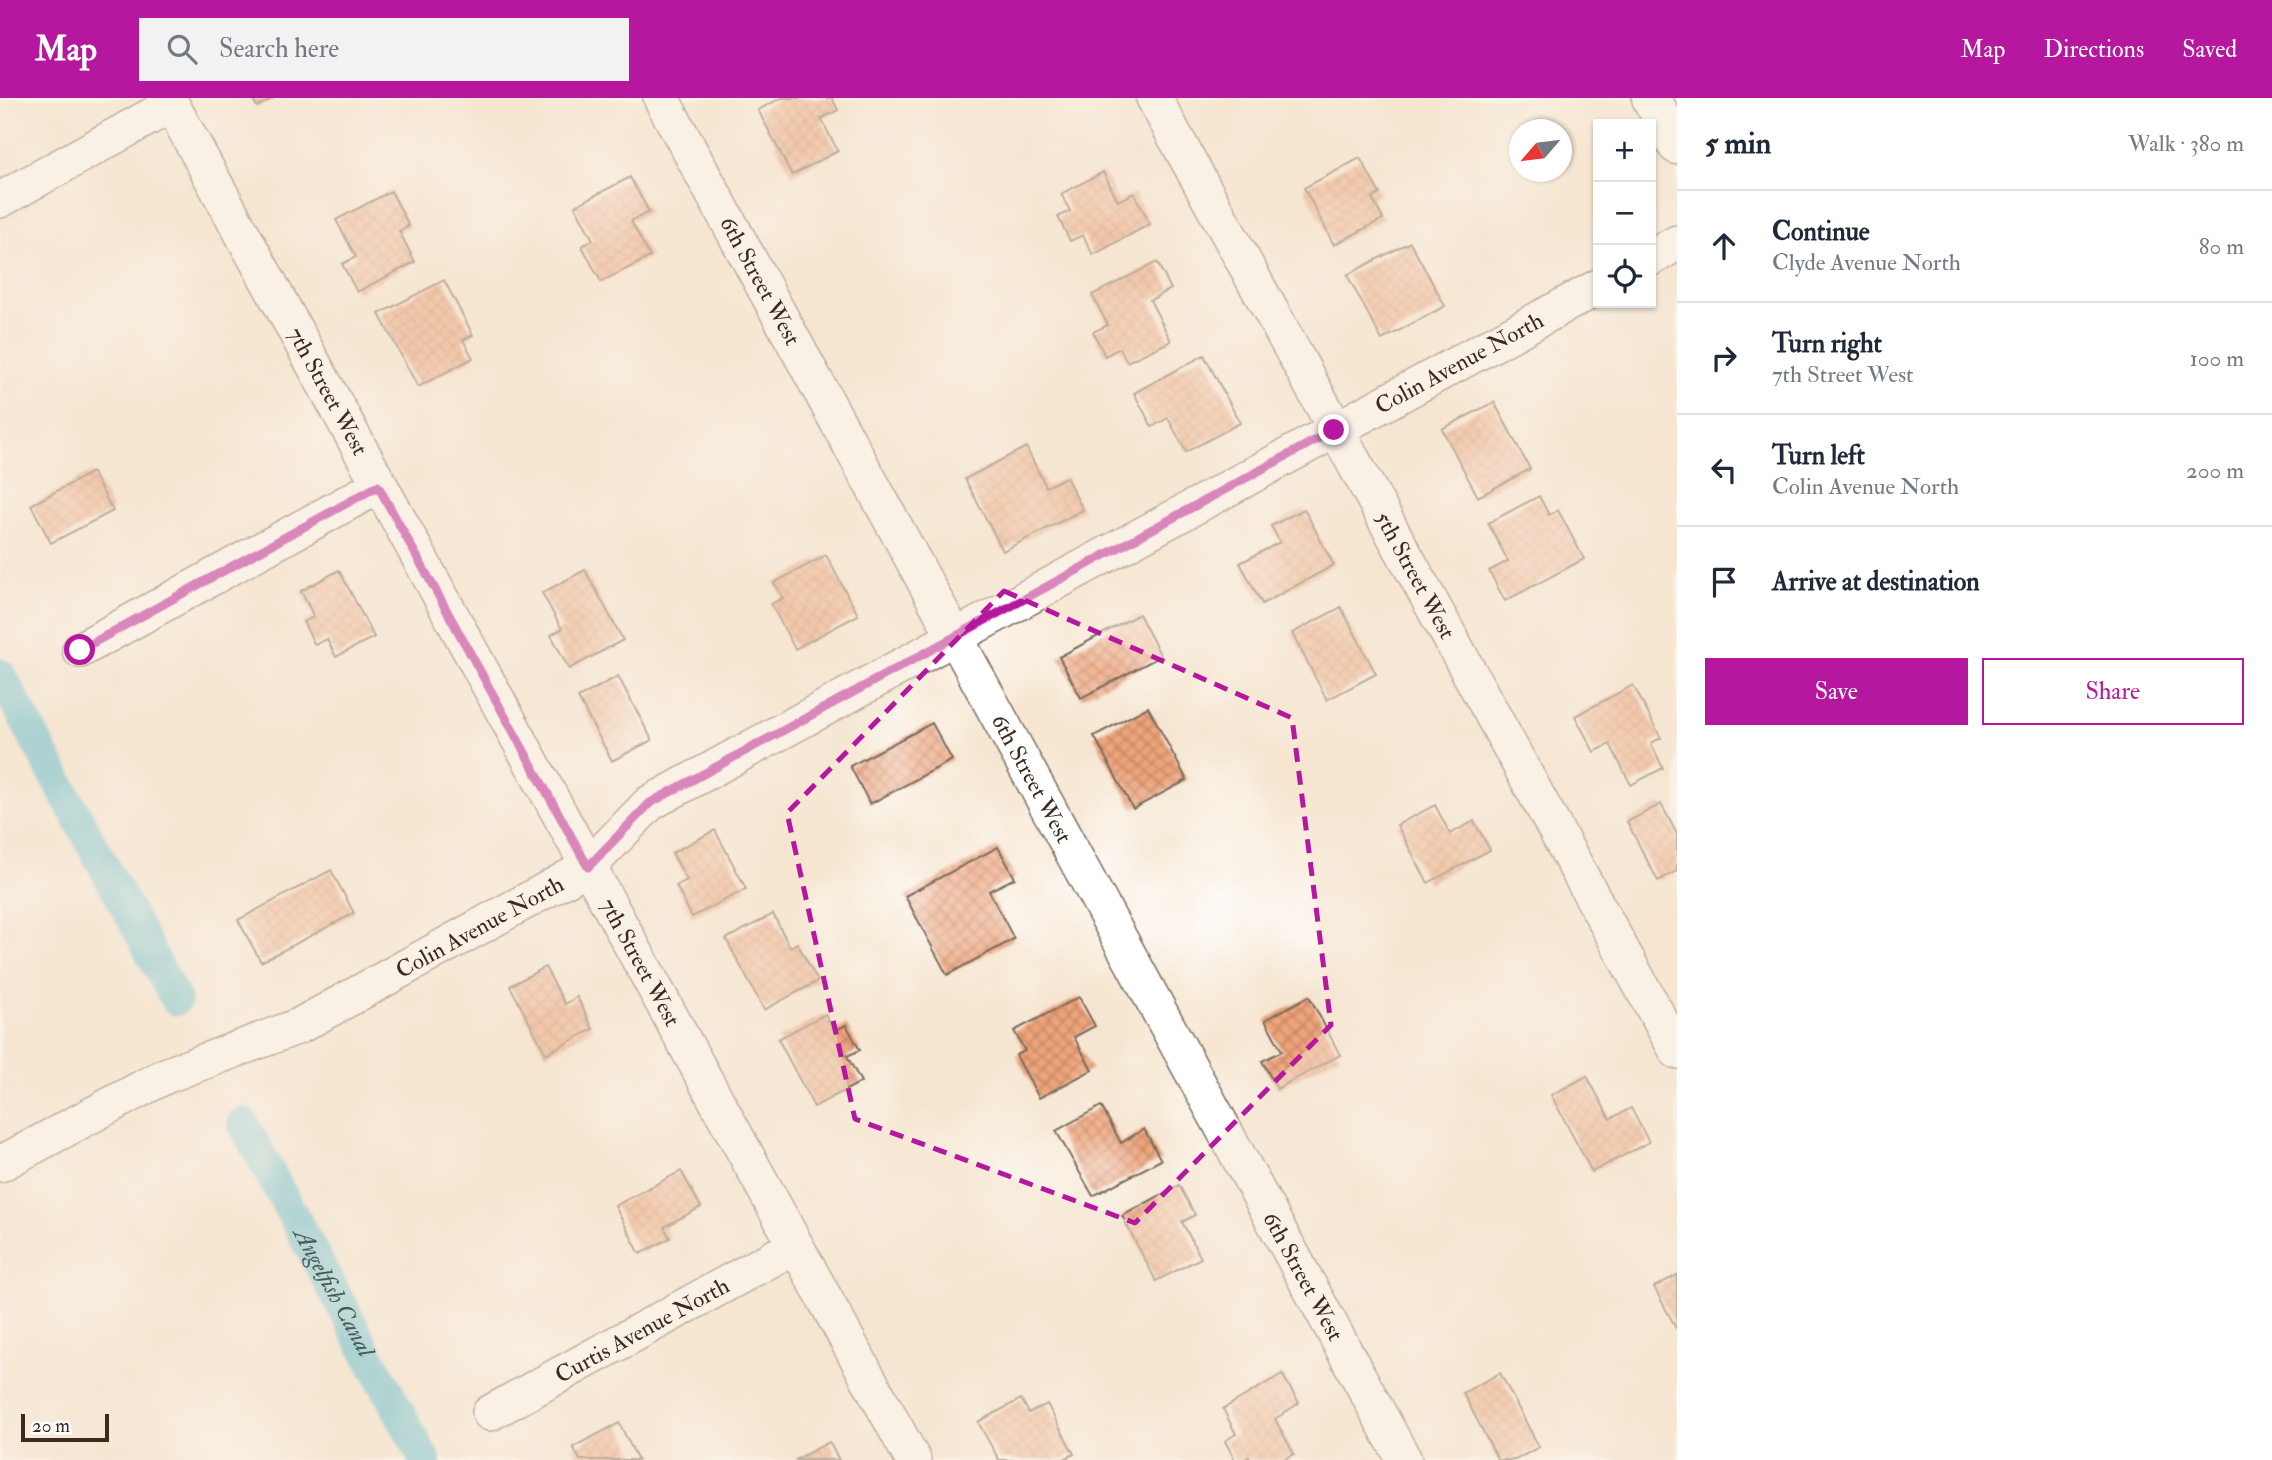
<!DOCTYPE html>
<html lang="en">
<head>
<meta charset="utf-8">
<style>
	body { margin:0; font-family:"IM FELL Double Pica",serif; background:#f2f2f3; color:#1f2937 }
	.controls { position:absolute; right:21px; top:21px; display:grid; overflow:hidden; border-radius:0px; box-shadow:0 2px 5px #0004 }
	.controls button { width:63px; height:63px; display:grid; place-items:center; padding:0; border:0; border-bottom:2px solid #e0e1e3; background:#fff; color:#1f2937; font:35px sans-serif }
	.compass { position:absolute; left:1509px; top:21px; width:63px; height:63px; border-radius:50%; background:#fff; box-shadow:0 2px 5px #0004; rotate:242deg }
	.scale { position:absolute; left:21px; bottom:18px; width:88px; box-sizing:border-box; padding-left:7px; border:4px solid #3b2a1e; border-top:0; font-size:19px; line-height:24px; white-space:nowrap; color:#3b2a1e; -webkit-text-stroke:5px #fff; paint-order:stroke }
	.stop { position:absolute; width:21px; height:21px; margin:-16px; border:5px solid #b5179e; border-radius:50%; background:#fff }
	.stop.end { background:#b5179e; border-color:#fff; box-shadow:0 2px 7px #0008 }
	.list { margin:0; padding:0; list-style:none }
	h2 { display:flex; justify-content:space-between; align-items:center; height:91px; margin:0; padding:0 28px; font-size:30px }
	h2 small { font-size:23px; font-weight:400; color:#747a83 }
	.list li { display:grid; grid-template-columns:46px 1fr auto; gap:21px; align-items:center; box-sizing:border-box; height:112px; padding:0 28px; border-top:2px solid #e0e1e3 }
	.list b { display:block; font-size:26px; white-space:nowrap }
	.list p { margin:0; font-size:23px; white-space:nowrap; color:#747a83 }
	.list em { font-size:23px; font-style:normal; color:#747a83 }
	.actions { display:flex; gap:14px; padding:21px 28px }
	.actions a { flex:1; padding:16px 0; border:2px solid #b5179e; border-radius:0px; text-align:center; font-size:24px; color:#b5179e }
	.actions .main { background:#b5179e; color:#fff }
	.icon { flex:none; width:38px; height:38px; fill:none; stroke:currentColor; stroke-width:2; stroke-linecap:round; stroke-linejoin:round }
	.map { position:relative; flex:none; width:1677px; height:1362px; overflow:hidden }
	header { display:flex; align-items:center; gap:42px; box-sizing:border-box; height:98px; padding:0 35px; background:#b5179e; color:#fff }
	header strong { font-size:33px }
	nav { display:flex; gap:38px; margin-inline-start:auto; font-size:24px }
	.search { width:490px; height:63px; background:#f2f2f3; display:flex; align-items:center; gap:18px; box-sizing:border-box; padding:0 24px; border-radius:0px; color:#747a83; font-size:26px }
	main { display:flex }
	aside { flex:1; background:#fff }
	.map>svg:first-child { display:block }
</style>
</head>
<body>
<header>
<strong>Map</strong>
<div class="search"><svg class="icon" aria-label="search" viewBox="0 0 24 24"><circle cx="10" cy="10" r="6"/><path d="M15 15l6 6"/></svg>Search here</div>
<nav><a>Map</a><a>Directions</a><a>Saved</a></nav>
</header>
<main>
<div class="map">
<svg width="1677" height="1362" viewBox="0 0 1677 1362">
	<defs>
		<pattern id="building-cross-hatch" width="8" height="8" patternUnits="userSpaceOnUse" patternTransform="scale(1.75)"><rect width="8" height="8" fill="#efa47a"/><path d="M0 0l8 8M0 8l8-8" fill="none" stroke="#c38663"/></pattern>
	</defs>
	<rect width="100%" height="100%" fill="#fff"/>
	<filter id="ink" filterUnits="userSpaceOnUse"><feTurbulence type="fractalNoise" baseFrequency=".0143" numOctaves="2"/><feDisplacementMap in="SourceGraphic" scale="14" xChannelSelector="R" yChannelSelector="G"/><feConvolveMatrix kernelMatrix="1 2 1 2 8 2 1 2 1" color-interpolation-filters="sRGB"/></filter>
	<filter id="wash" filterUnits="userSpaceOnUse"><feTurbulence type="fractalNoise" baseFrequency=".00686" numOctaves="4" result="noise"/><feDisplacementMap in="SourceGraphic" scale="28" xChannelSelector="R" yChannelSelector="G"/><feGaussianBlur stdDeviation="1.57" result="paint"/><feColorMatrix in="noise" values="0 0 0 0 0 0 0 0 0 0 0 0 0 0 0 0 0 1.4 0 .05"/><feComposite in="paint" operator="in"/></filter>
	<g filter="url(#wash)">
		<rect width="100%" height="100%" fill="#f6e6d1"/>
		<g fill="none" stroke-linecap="round" stroke-linejoin="round">
			<!-- canal -->
			<g stroke="#53bbd1" stroke-width="32">
				<path d="M 0,576 L 176,902"/>
				<path id="s1" d="M 243,1025 L 425,1362"/>
			</g>
		</g>
		<g id="blocks">
			<!-- building -->
			<g fill="url(#building-cross-hatch)">
				<path d="M 252,0 L 274,0 L 257,9 Z"/>
				<path d="M 781,0 L 832,0 L 838,12 L 821,21 L 838,53 L 792,77 L 758,12 Z"/>
				<path d="M 1360,60 L 1380,96 L 1372,100 L 1383,121 L 1334,147 L 1304,90 Z"/>
				<path d="M 1103,74 L 1118,103 L 1134,95 L 1150,126 L 1093,157 L 1083,137 L 1070,143 L 1058,119 L 1070,113 L 1061,96 Z"/>
				<path d="M 630,79 L 649,114 L 631,123 L 650,159 L 601,184 L 582,148 L 593,142 L 575,108 Z"/>
				<path d="M 391,93 L 409,128 L 399,133 L 415,164 L 357,194 L 342,166 L 356,159 L 336,122 Z"/>
				<path d="M 1410,144 L 1445,208 L 1382,242 L 1347,177 Z"/>
				<path d="M 1157,164 L 1171,191 L 1150,202 L 1171,243 L 1127,264 L 1120,250 L 1105,258 L 1093,234 L 1108,227 L 1092,197 Z"/>
				<path d="M 444,182 L 473,237 L 463,242 L 473,260 L 418,289 L 379,216 Z"/>
				<path d="M 1204,257 L 1240,325 L 1186,354 L 1168,320 L 1152,329 L 1134,295 Z"/>
				<path d="M 1494,304 L 1530,371 L 1478,399 L 1442,331 Z"/>
				<path d="M 1026,349 L 1046,389 L 1066,379 L 1083,412 L 1003,453 L 965,381 Z"/>
				<path d="M 92,374 L 113,413 L 51,445 L 31,407 Z"/>
				<path d="M 1539,398 L 1549,417 L 1558,412 L 1584,461 L 1505,503 L 1489,473 L 1508,463 L 1488,425 Z"/>
				<path d="M 1304,411 L 1334,467 L 1262,506 L 1240,465 L 1280,444 L 1271,428 Z"/>
				<path d="M 826,457 L 858,517 L 795,551 L 771,506 L 783,500 L 774,485 Z"/>
				<path d="M 339,472 L 374,539 L 336,559 L 327,541 L 315,547 L 303,524 L 314,519 L 301,493 Z"/>
				<path d="M 585,472 L 623,542 L 569,571 L 551,537 L 562,531 L 542,495 Z"/>
				<path d="M 1341,509 L 1376,576 L 1327,602 L 1292,535 Z"/>
				<path d="M 1139,516 L 1161,558 L 1081,600 L 1059,559 Z"/>
				<path d="M 618,578 L 652,642 L 612,663 L 578,600 Z"/>
				<path d="M 1633,587 L 1661,640 L 1651,645 L 1663,670 L 1631,687 L 1610,646 L 1594,654 L 1575,618 Z"/>
				<path d="M 1148,609 L 1187,682 L 1133,711 L 1094,638 Z"/>
				<path d="M 932,625 L 952,662 L 870,706 L 850,668 Z"/>
				<path d="M 1661,706 L 1677,736 L 1677,773 L 1658,783 L 1627,724 Z"/>
				<path d="M 1435,707 L 1450,736 L 1474,723 L 1490,752 L 1428,785 L 1397,727 Z"/>
				<path d="M 715,732 L 746,791 L 692,819 L 676,788 L 687,782 L 672,755 Z"/>
				<path d="M 998,749 L 1015,780 L 989,793 L 1014,841 L 947,877 L 905,798 Z"/>
				<path d="M 331,772 L 354,815 L 261,864 L 238,822 Z"/>
				<path d="M 773,816 L 790,849 L 797,845 L 818,883 L 764,912 L 726,841 Z"/>
				<path d="M 545,869 L 565,906 L 577,899 L 593,931 L 546,956 L 510,888 Z"/>
				<path d="M 1309,898 L 1340,957 L 1277,991 L 1262,963 L 1282,953 L 1265,922 Z"/>
				<path d="M 1079,899 L 1095,928 L 1074,939 L 1092,972 L 1039,1000 L 1016,957 L 1025,953 L 1014,933 Z"/>
				<path d="M 825,916 L 834,933 L 846,927 L 860,952 L 847,958 L 861,984 L 814,1009 L 778,941 Z"/>
				<path d="M 1587,978 L 1610,1021 L 1631,1010 L 1649,1044 L 1592,1074 L 1551,997 Z"/>
				<path d="M 1101,1008 L 1121,1045 L 1144,1031 L 1161,1062 L 1093,1098 L 1056,1033 Z"/>
				<path d="M 681,1073 L 701,1109 L 664,1129 L 670,1140 L 640,1156 L 615,1108 Z"/>
				<path d="M 1179,1087 L 1195,1117 L 1182,1124 L 1201,1160 L 1156,1183 L 1122,1118 Z"/>
				<path d="M 1677,1177 L 1677,1232 L 1654,1189 Z"/>
				<path d="M 1500,1275 L 1539,1349 L 1515,1362 L 1498,1362 L 1463,1295 Z"/>
				<path d="M 1282,1276 L 1299,1305 L 1275,1321 L 1294,1356 L 1282,1362 L 1250,1362 L 1249,1359 L 1243,1362 L 1235,1362 L 1225,1343 L 1236,1336 L 1223,1311 Z"/>
				<path d="M 1021,1301 L 1029,1315 L 1047,1306 L 1074,1356 L 1062,1362 L 999,1362 L 978,1324 Z"/>
				<path d="M 619,1325 L 638,1362 L 580,1362 L 573,1349 Z"/>
				<path d="M 829,1344 L 839,1362 L 795,1362 Z"/>
			</g>
		</g>
	</g>
	<g filter="url(#ink)">
		<use href="#blocks" fill-opacity="0" stroke="#7c6c5d" stroke-width="2"/>
		<g fill="none" stroke-linecap="round" stroke-linejoin="round">
			<!-- minor casing -->
			<g stroke="#7c6c5d" stroke-width="38">
				<g id="minor">
					<path id="s2" d="M 168,0 L 913,1362"/>
					<path id="s3" d="M 661,0 L 1404,1362"/>
					<path id="s4" d="M 1154,0 L 1677,953"/>
					<path d="M 0,102 L 171,7"/>
					<path d="M 1651,160 L 1677,145"/>
					<path d="M 80,552 L 378,388"/>
					<path id="s5" d="M 0,1066 L 165,978 L 299,928 L 588,769 L 650,705 L 1598,189"/>
					<path id="s6" d="M 490,1315 L 795,1148"/>
				</g>
			</g>
			<!-- secondary casing -->
			<g stroke="#7c6c5d" stroke-width="41">
				<path id="secondary" d="M 1651,0 L 1677,47"/>
			</g>
			<!-- minor -->
			<use href="#minor" stroke="#fff" stroke-width="35"/>
			<!-- secondary -->
			<use href="#secondary" stroke="#fff" stroke-width="38"/>
		</g>
	</g>
	<g fill="none" stroke-linecap="round" stroke-linejoin="round" filter="url(#ink)">
		<!-- route -->
		<path stroke="#b5179e" stroke-width="9" d="M 80,552 L 378,388 L 588,769 L 650,705 L 1334,332"/>
	</g>
	<!-- marked area -->
	<path d="M0 0H1677V1362H0ZM 1004,493 L 1292,620 L 1331,927 L 1135,1125 L 855,1021 L 787,715 Z" fill="#f6e6d1" fill-opacity=".55" fill-rule="evenodd"/>
	<path fill="none" stroke="#b5179e" stroke-width="5" stroke-dasharray="14 9" stroke-linejoin="round" d="M 1004,493 L 1292,620 L 1331,927 L 1135,1125 L 855,1021 L 787,715 Z"/>
	<g text-anchor="middle" stroke-width="7" stroke-linejoin="round" paint-order="stroke">
		<!-- street labels -->
		<g font-size="23" fill="#3b2a1e" stroke="#fff">
			<text dy="8" stroke="none"><textPath href="#s3" startOffset="208">6th Street West</textPath></text>
			<text dy="8" stroke="none"><textPath href="#s5" startOffset="1670">Colin Avenue North</textPath></text>
			<text dy="8" stroke="none"><textPath href="#s2" startOffset="334">7th Street West</textPath></text>
			<text dy="8" stroke="none"><textPath href="#s4" startOffset="544">5th Street West</textPath></text>
			<text dy="8" stroke="none"><textPath href="#s3" startOffset="775">6th Street West</textPath></text>
			<text dy="8" stroke="none"><textPath href="#s5" startOffset="536">Colin Avenue North</textPath></text>
			<text dy="8" stroke="none"><textPath href="#s2" startOffset="985">7th Street West</textPath></text>
			<text dy="8" stroke="none"><textPath href="#s3" startOffset="1342">6th Street West</textPath></text>
			<text dy="8" stroke="none"><textPath href="#s6" startOffset="173">Curtis Avenue North</textPath></text>
		</g>
		<!-- water labels -->
		<g font-size="24" font-style="italic" fill="#435d5d" stroke="#fff">
			<text dy="8" stroke="none"><textPath href="#s1" startOffset="192">Angelfish Canal</textPath></text>
		</g>
	</g>
</svg>
<div class="controls">
<button>+</button>
<button>−</button>
<button><svg class="icon" aria-label="locate" viewBox="0 0 24 24"><circle cx="12" cy="12" r="6"/><path d="M12 2v4M12 18v4M2 12h4M18 12h4"/></svg></button>
</div>
<svg class="compass" viewBox="-18 -18 36 36"><path d="M0-13l5 13h-10z" fill="#e53935"/><path d="M0 13l5-13h-10z" fill="#747a83"/></svg>
<div class="scale">20 m</div>
<div class="stop" style="left:80px;top:552px"></div>
<div class="stop end" style="left:1334px;top:332px"></div>
</div>
<aside>
<h2>5 min<small>Walk · 380 m</small></h2>
<ul class="list">
<li><svg class="icon" aria-label="ahead" viewBox="0 0 24 24"><path d="M12 20V5M6 11l6-6 6 6"/></svg><div><b>Continue</b><p>Clyde Avenue North</p></div><em>80 m</em></li>
<li><svg class="icon" aria-label="right" viewBox="0 0 24 24"><path d="M7 20v-9h11M14 6l5 5-5 5"/></svg><div><b>Turn right</b><p>7th Street West</p></div><em>100 m</em></li>
<li><svg class="icon" aria-label="left" viewBox="0 0 24 24"><path d="M17 20v-9H6M10 6l-5 5 5 5"/></svg><div><b>Turn left</b><p>Colin Avenue North</p></div><em>200 m</em></li>
<li><svg class="icon" aria-label="arrive" viewBox="0 0 24 24"><path d="M6 21V4h12l-3 4 3 4H6"/></svg><div><b>Arrive at destination</b></div></li>
</ul>
<div class="actions"><a class="main">Save</a><a>Share</a></div>
</aside>
</main>
</body>
</html>
